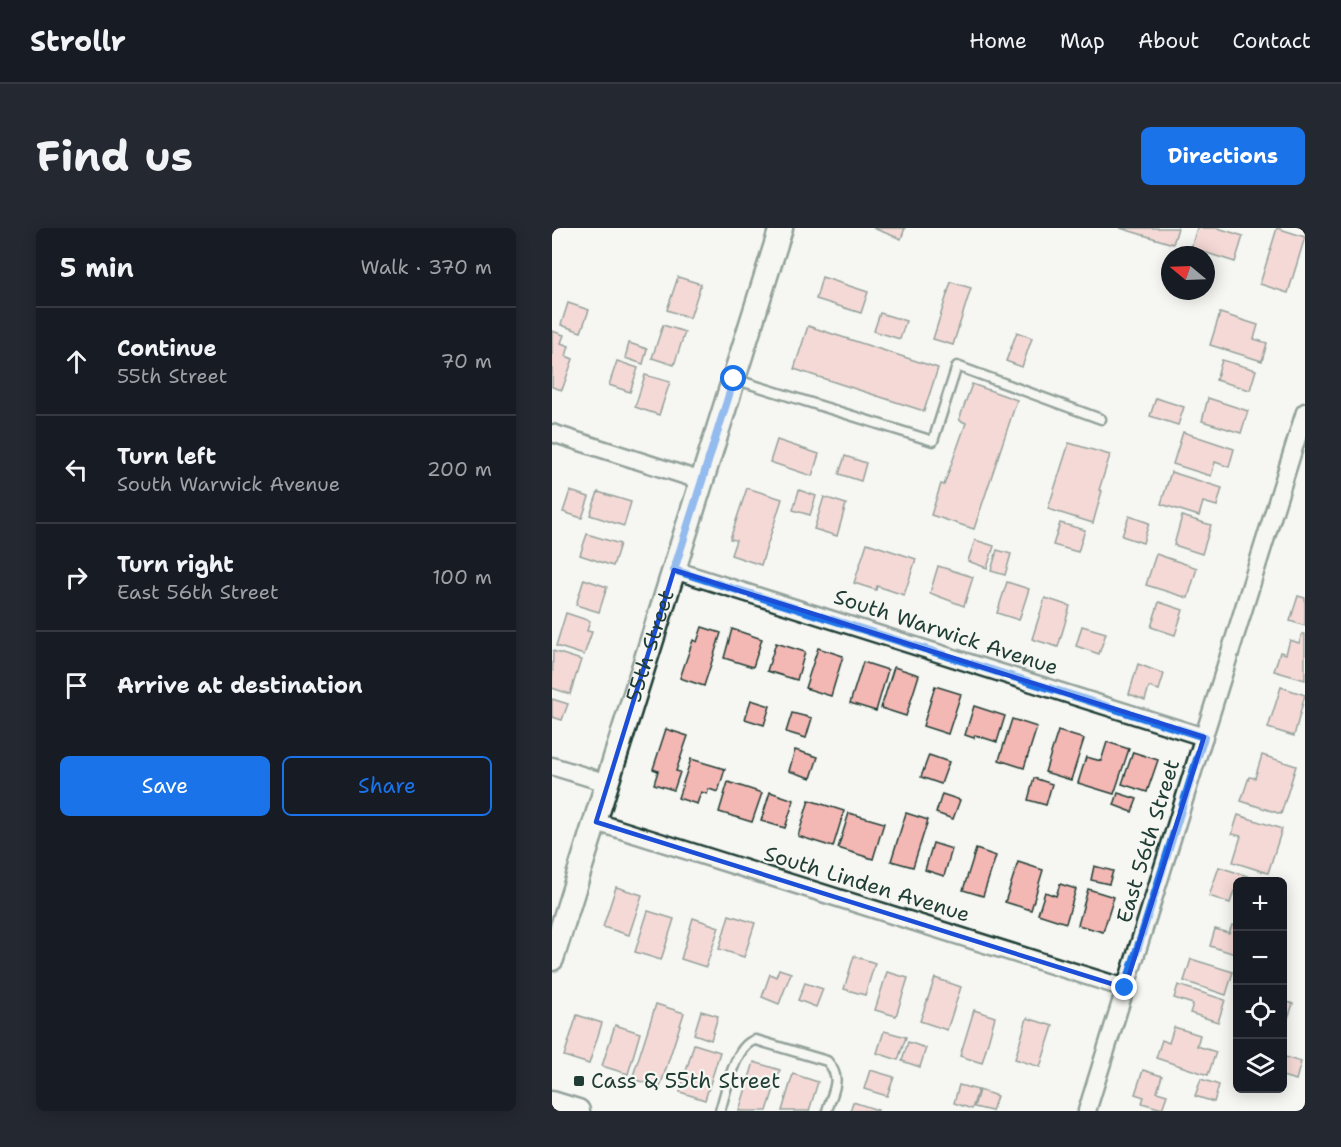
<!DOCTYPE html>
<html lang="en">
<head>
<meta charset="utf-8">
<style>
	body { margin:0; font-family:"Shantell Sans",sans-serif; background:#242831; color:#f1f3f6 }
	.controls { position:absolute; right:18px; bottom:18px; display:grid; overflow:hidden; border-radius:9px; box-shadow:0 3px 15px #0003 }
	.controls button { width:54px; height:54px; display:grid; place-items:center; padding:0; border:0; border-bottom:2px solid #363941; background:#171b24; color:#f1f3f6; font:30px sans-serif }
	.compass { position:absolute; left:609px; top:18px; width:54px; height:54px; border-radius:50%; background:#171b24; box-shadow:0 3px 15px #0003; rotate:289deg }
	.stop { position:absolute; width:18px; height:18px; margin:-14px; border:4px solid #1a73e8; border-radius:50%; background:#fff }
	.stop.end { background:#1a73e8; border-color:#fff; box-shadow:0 2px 6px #0008 }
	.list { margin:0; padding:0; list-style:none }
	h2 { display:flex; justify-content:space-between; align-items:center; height:78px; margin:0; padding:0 24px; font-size:26px }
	h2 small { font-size:20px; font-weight:400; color:#9ea1a6 }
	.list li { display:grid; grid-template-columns:39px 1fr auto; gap:18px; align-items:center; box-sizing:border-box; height:108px; padding:0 24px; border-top:2px solid #363941 }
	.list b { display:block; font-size:22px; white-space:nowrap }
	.list p { margin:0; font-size:20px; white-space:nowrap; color:#9ea1a6 }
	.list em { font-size:20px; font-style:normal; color:#9ea1a6 }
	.actions { display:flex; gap:12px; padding:18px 24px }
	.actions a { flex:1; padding:14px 0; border:2px solid #1a73e8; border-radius:9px; text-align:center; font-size:21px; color:#1a73e8 }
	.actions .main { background:#1a73e8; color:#fff }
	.icon { flex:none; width:33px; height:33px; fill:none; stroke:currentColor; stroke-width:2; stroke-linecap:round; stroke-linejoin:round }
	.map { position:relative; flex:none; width:753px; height:883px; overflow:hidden; border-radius:9px }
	header { display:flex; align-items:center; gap:36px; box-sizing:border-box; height:84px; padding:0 30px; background:#171b24; border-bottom:2px solid #363941 }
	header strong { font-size:28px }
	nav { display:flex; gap:33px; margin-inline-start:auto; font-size:21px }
	.intro { display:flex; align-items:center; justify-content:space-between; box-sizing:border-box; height:144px; padding:0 36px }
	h1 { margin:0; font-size:42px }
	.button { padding:15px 27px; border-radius:9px; background:#1a73e8; color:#fff; font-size:21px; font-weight:700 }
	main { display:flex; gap:36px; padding:0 36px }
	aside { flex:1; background:#171b24; border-radius:9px; box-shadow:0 3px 15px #0003 }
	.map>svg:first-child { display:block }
</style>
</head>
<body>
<header>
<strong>Strollr</strong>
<nav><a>Home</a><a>Map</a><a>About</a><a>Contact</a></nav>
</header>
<div class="intro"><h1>Find us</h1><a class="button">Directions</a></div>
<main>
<aside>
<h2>5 min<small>Walk · 370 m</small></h2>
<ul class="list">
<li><svg class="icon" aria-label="ahead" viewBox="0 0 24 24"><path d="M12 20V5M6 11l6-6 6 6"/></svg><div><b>Continue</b><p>55th Street</p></div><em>70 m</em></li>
<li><svg class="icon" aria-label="left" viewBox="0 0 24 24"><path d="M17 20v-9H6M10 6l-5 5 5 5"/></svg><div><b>Turn left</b><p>South Warwick Avenue</p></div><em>200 m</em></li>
<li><svg class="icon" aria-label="right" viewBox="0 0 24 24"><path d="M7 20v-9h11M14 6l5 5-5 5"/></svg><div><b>Turn right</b><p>East 56th Street</p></div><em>100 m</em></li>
<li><svg class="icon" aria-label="arrive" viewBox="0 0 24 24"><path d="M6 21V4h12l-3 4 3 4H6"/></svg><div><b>Arrive at destination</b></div></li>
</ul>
<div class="actions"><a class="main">Save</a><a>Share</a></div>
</aside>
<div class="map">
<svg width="753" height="883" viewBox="0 0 753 883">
	<rect width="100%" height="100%" fill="#f6f6f2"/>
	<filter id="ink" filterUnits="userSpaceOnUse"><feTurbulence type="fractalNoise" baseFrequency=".0167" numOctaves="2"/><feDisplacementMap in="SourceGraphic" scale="12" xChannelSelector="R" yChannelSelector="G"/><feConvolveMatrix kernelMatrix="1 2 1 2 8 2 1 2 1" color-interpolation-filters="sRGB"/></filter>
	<g filter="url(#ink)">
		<!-- building -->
		<g fill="#f3b7b4" stroke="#1f3d34" stroke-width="1.5">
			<path d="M 321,0 L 353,0 L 349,11 Z"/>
			<path d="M 568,0 L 626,0 L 621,16 Z"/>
			<path d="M 645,0 L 666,0 L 691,8 L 683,34 L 639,20 Z"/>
			<path d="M 725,0 L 753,9 L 736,65 L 708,56 Z"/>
			<path d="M 126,49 L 149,56 L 138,90 L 115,82 Z"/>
			<path d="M 270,49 L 316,64 L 309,85 L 264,71 Z"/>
			<path d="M 399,54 L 419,60 L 401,117 L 381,111 Z"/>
			<path d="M 16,75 L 37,82 L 29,104 L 9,97 Z"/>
			<path d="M 328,85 L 354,93 L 348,111 L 322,103 Z"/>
			<path d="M 668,85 L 706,97 L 702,111 L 715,115 L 710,133 L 658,117 Z"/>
			<path d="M 111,97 L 133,104 L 122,137 L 100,130 Z"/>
			<path d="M 256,98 L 386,140 L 372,183 L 242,141 Z"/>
			<path d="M 0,103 L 12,107 L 9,115 L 17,118 L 14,128 L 21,131 L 10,162 L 0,159 Z"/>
			<path d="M 465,104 L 480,110 L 470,139 L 454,133 Z"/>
			<path d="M 77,115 L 95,121 L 91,136 L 73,130 Z"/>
			<path d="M 670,132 L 704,142 L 698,162 L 664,152 Z"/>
			<path d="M 65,133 L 86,140 L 78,164 L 57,157 Z"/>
			<path d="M 93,147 L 118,154 L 107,187 L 83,179 Z"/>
			<path d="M 420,156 L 465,172 L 422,301 L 379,287 L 389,256 L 392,257 L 414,195 L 407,192 Z"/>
			<path d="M 604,170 L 632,179 L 626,197 L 598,188 Z"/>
			<path d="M 656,170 L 696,183 L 689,205 L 650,193 Z"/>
			<path d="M 631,204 L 682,221 L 677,239 L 663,234 L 659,248 L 621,236 Z"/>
			<path d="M 225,212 L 267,226 L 260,248 L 218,234 Z"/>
			<path d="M 517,215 L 558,227 L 547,262 L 550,263 L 541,295 L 496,281 Z"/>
			<path d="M 293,228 L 314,235 L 309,253 L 287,246 Z"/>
			<path d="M 619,244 L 670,260 L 665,278 L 651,274 L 647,288 L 609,276 Z"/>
			<path d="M 195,260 L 230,271 L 209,337 L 179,327 L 184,312 L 178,311 Z"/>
			<path d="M 247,262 L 264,268 L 258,287 L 241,282 Z"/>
			<path d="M 18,263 L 37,269 L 30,290 L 11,284 Z"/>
			<path d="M 46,264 L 79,274 L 72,298 L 38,287 Z"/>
			<path d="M 272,269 L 294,276 L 285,308 L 262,301 Z"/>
			<path d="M 577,288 L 597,295 L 591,315 L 570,308 Z"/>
			<path d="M 630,288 L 659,297 L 650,326 L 622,317 Z"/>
			<path d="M 508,295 L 533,302 L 526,324 L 501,317 Z"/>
			<path d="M 35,306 L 68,316 L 61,338 L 28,327 Z"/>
			<path d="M 423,312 L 442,318 L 435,340 L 416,333 Z"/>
			<path d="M 315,315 L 364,331 L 352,367 L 325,358 L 324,362 L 302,355 Z"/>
			<path d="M 445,322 L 459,326 L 453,347 L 439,343 Z"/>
			<path d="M 604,326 L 645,340 L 636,370 L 594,357 Z"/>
			<path d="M 386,338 L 421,349 L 412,378 L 378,365 Z"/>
			<path d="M 32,351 L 55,359 L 47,384 L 24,377 Z"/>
			<path d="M 455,354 L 477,361 L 467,392 L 445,385 Z"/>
			<path d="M 746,368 L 753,370 L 753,398 L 738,393 Z"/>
			<path d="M 493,370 L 518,378 L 506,419 L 480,411 Z"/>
			<path d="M 607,374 L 631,382 L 623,407 L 599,399 Z"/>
			<path d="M 14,385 L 38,393 L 35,403 L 40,404 L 32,427 L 4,418 Z"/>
			<path d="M 530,398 L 554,405 L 547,426 L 524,418 Z"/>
			<path d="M 150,399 L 169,405 L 152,458 L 128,450 L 141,412 L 145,414 Z"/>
			<path d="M 180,401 L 210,411 L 201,439 L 172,430 Z"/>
			<path d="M 750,406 L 753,406 L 753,452 L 722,443 L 728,424 L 734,426 L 738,412 L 747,415 Z"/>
			<path d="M 224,415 L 253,424 L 245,452 L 215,443 Z"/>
			<path d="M 266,420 L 291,428 L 279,468 L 253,460 Z"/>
			<path d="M 1,423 L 29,432 L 18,466 L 0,460 Z"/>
			<path d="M 311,434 L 336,442 L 324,483 L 298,475 Z"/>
			<path d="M 586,436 L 612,446 L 607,462 L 597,459 L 593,472 L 577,466 Z"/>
			<path d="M 342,439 L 367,447 L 354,488 L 329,480 Z"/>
			<path d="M 383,458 L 409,466 L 396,506 L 371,498 Z"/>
			<path d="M 729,459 L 753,467 L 742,508 L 716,500 Z"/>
			<path d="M 0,471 L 16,476 L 10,492 L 0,489 Z"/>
			<path d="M 199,472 L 218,478 L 212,497 L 193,491 Z"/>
			<path d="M 422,478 L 453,488 L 445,514 L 423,507 L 422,510 L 413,507 Z"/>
			<path d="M 240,485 L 260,490 L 254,510 L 234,504 Z"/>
			<path d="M 460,491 L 485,499 L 472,540 L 447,532 Z"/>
			<path d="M 114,501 L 136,508 L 124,543 L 128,544 L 122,562 L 102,556 L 106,543 L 101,541 Z"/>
			<path d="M 506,503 L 532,511 L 519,552 L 493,544 Z"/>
			<path d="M 555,514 L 577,521 L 562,566 L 526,555 L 534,529 L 549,533 Z"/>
			<path d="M 243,522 L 266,529 L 259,550 L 237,543 Z"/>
			<path d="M 581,524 L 606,532 L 595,564 L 570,556 Z"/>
			<path d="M 377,527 L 397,534 L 389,556 L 369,549 Z"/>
			<path d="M 710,527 L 744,538 L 729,586 L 689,573 L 697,549 L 703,550 Z"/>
			<path d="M 139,531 L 173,541 L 166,564 L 157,561 L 155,566 L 149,564 L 145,576 L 126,570 Z"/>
			<path d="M 482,550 L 500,556 L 494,577 L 476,572 Z"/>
			<path d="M 176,554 L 210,565 L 200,594 L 167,584 Z"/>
			<path d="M 218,564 L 242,572 L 233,600 L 209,593 Z"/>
			<path d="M 566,565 L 585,571 L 580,584 L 562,577 Z"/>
			<path d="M 390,566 L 408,572 L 401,591 L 384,585 Z"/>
			<path d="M 257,572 L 292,583 L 281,619 L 246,608 Z"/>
			<path d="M 297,585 L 332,595 L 321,631 L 286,620 Z"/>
			<path d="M 354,585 L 376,592 L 361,639 L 339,633 Z"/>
			<path d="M 686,587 L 730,601 L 716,645 L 681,634 L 689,608 L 680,606 Z"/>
			<path d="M 381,615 L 400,621 L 392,648 L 373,642 Z"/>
			<path d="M 424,621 L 444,628 L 431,668 L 411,662 Z"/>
			<path d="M 466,634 L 491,642 L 479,682 L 453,674 Z"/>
			<path d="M 542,638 L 561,643 L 557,656 L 539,652 Z"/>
			<path d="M 667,639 L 711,653 L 686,654 L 686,664 L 682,663 L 678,675 L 657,668 Z"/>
			<path d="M 508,656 L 524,661 L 514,695 L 486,686 L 493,664 L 504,668 Z"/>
			<path d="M 64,659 L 90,667 L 77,707 L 51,699 Z"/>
			<path d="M 536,661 L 562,669 L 551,704 L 526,697 Z"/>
			<path d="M 96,683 L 122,691 L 109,732 L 83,724 Z"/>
			<path d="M 177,687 L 203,695 L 192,729 L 167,721 Z"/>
			<path d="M 141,690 L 167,699 L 154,739 L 129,731 Z"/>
			<path d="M 680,697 L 686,699 L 686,727 L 658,718 L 663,701 L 677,705 Z"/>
			<path d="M 302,728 L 323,735 L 313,767 L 292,761 Z"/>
			<path d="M 639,731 L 681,744 L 674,767 L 632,753 Z"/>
			<path d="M 227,741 L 239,745 L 227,776 L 210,769 L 218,746 L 224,749 Z"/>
			<path d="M 335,744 L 356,750 L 344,788 L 323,782 Z"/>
			<path d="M 383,750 L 409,759 L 395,802 L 368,793 Z"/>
			<path d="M 253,755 L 271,761 L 264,779 L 246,772 Z"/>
			<path d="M 626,757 L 673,772 L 666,794 L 638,785 L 641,776 L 622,770 Z"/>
			<path d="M 730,772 L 741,776 L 735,793 L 730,792 Z"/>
			<path d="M 104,776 L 132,785 L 108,859 L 80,851 Z"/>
			<path d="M 422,782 L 443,789 L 430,835 L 408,828 Z"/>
			<path d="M 149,783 L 166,788 L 159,812 L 142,806 Z"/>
			<path d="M 25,787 L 50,795 L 37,836 L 12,828 Z"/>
			<path d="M 475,790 L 501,798 L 488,839 L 463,831 Z"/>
			<path d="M 63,797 L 88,805 L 76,846 L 50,838 Z"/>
			<path d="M 622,799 L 648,807 L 645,818 L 664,824 L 656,847 L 604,830 L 610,812 L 617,815 Z"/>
			<path d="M 332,803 L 354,809 L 346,832 L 325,825 Z"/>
			<path d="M 356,814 L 374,820 L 368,839 L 350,833 Z"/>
			<path d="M 142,816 L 168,824 L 153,872 L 128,864 Z"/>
			<path d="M 730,828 L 749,834 L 744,852 L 730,848 Z"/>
			<path d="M 202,834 L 228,842 L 215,883 L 187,883 Z"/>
			<path d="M 318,842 L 342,849 L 335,868 L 312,861 Z"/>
			<path d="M 591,842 L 610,848 L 605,864 L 615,867 L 610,881 L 590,875 L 592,869 L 583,866 Z"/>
			<path d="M 241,846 L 266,854 L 257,883 L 230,883 Z"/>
			<path d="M 649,851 L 667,857 L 662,874 L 643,868 Z"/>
			<path d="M 407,857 L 426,862 L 420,881 L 402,875 Z"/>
			<path d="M 427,862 L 445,868 L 440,883 L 422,879 Z"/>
			<path d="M 301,874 L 326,882 L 326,883 L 298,883 Z"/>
		</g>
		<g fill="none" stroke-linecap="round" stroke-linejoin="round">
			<!-- service casing -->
			<g stroke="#1f3d34" stroke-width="13">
				<g id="service">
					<path d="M 182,151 L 381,213 L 405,138 L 549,191"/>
					<path d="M 168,883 C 174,864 183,815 204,812 L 275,833 C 291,851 281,862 275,883"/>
				</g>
			</g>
			<!-- minor casing -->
			<g stroke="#1f3d34" stroke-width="21">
				<g id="minor">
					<path d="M 0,205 L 150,253"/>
					<path d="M 122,342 L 652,509"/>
					<path d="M 0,538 L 55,555"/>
					<path d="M 44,594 L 573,760"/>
					<path d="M 535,883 L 753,184"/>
				</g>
			</g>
			<!-- secondary casing -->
			<g stroke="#1f3d34" stroke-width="27">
				<g id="secondary">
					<path id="s1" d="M 0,731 L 229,0"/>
					<path d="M 0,875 L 26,883"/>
				</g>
			</g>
			<!-- service -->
			<use href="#service" stroke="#f6f6f2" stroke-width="8"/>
			<!-- minor -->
			<use href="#minor" stroke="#f6f6f2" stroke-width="16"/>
			<!-- secondary -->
			<use href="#secondary" stroke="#f6f6f2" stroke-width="22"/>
		</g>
	</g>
	<g fill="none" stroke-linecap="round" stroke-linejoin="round" filter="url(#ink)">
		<!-- route -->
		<path stroke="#1a73e8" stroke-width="8" d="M 182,151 L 122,342 L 652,509 L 573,760"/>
	</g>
	<!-- marked area -->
	<path d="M0 0H753V883H0ZM 122,342 L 652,509 L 573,760 L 44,594 Z" fill="#f6f6f2" fill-opacity=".55" fill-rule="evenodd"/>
	<path fill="none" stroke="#1d4ed8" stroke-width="4.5" stroke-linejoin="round" d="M 122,342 L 652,509 L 573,760 L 44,594 Z"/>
	<!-- markers -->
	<rect fill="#1f3d34" stroke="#f6f6f2" stroke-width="2" x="21" y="847" width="12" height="12" rx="3"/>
	<g text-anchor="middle" stroke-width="4.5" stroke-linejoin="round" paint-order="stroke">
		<!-- street labels -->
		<g font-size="21" fill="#1f3d34" stroke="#f6f6f2">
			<text transform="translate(394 404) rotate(18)" y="7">South Warwick Avenue</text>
			<text dy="7" stroke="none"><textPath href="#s1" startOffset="328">55th Street</textPath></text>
			<text transform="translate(596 613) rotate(-73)" y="7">East 56th Street</text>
			<text transform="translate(315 656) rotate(17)" y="7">South Linden Avenue</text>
		</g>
		<!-- poi labels -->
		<g font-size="21" fill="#1f3d34" stroke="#f6f6f2" text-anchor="start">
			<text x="39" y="860">Cass &amp; 55th Street</text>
		</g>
	</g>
</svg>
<div class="controls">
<button>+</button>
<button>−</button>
<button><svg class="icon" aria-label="locate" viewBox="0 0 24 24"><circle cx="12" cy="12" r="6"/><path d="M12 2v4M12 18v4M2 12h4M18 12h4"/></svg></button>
<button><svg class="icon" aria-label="layers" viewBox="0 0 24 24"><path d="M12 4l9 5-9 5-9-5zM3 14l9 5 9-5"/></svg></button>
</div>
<svg class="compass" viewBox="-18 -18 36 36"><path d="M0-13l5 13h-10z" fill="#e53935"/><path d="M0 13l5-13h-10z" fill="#9ea1a6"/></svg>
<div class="stop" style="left:182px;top:151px"></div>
<div class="stop end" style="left:573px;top:760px"></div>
</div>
</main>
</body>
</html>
